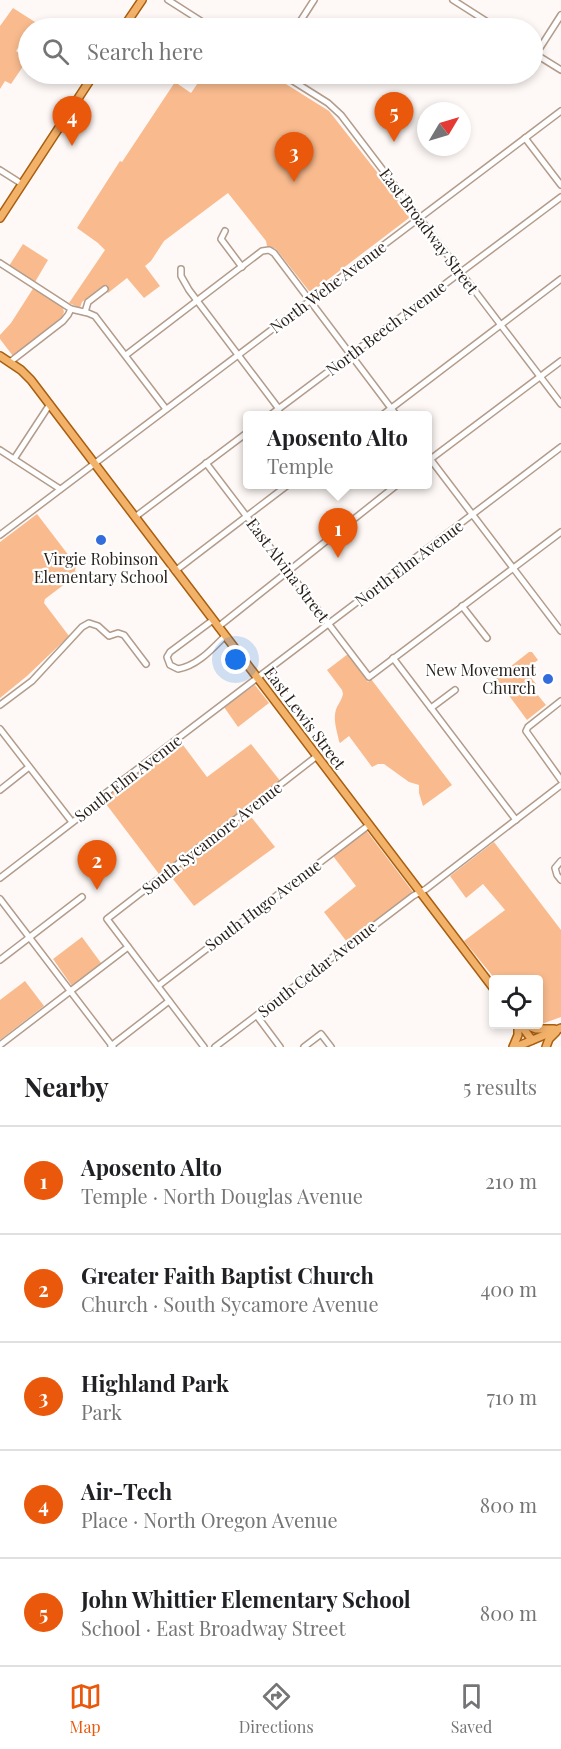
<!DOCTYPE html>
<html lang="en">
<head>
<meta charset="utf-8">
<style>
	body { margin:0; font-family:"Playfair Display",serif; background:#f2f2f2; color:#202124 }
	.controls { position:absolute; right:18px; bottom:18px; display:grid; overflow:hidden; border-radius:6px; box-shadow:0 3px 9px #0003 }
	.controls button { width:54px; height:54px; display:grid; place-items:center; padding:0; border:0; border-bottom:2px solid #e0e0e0; background:#fff; color:#202124; font:30px sans-serif }
	.compass { position:absolute; left:417px; top:102px; width:54px; height:54px; border-radius:50%; background:#fff; box-shadow:0 3px 9px #0003; rotate:52deg }
	.you { position:absolute; left:236px; top:660px; width:21px; height:21px; margin:-15px; border:4px solid #fff; border-radius:50%; background:#1a73e8; box-shadow:0 0 0 9px #1a73e833 }
	.badge { display:grid; place-items:center; width:39px; height:39px; border-radius:50%; background:#ea580c; color:#fff; font-size:20px; font-weight:700 }
	.pin { position:absolute; translate:-50% -50px; filter:drop-shadow(0 2px 3px #0008) }
	.pin::after { content:''; position:absolute; top:32px; width:21px; height:18px; background:inherit; clip-path:polygon(0 0,100% 0,50% 100%) }
	.popup { position:absolute; left:243px; top:411px; width:189px; height:78px; box-sizing:border-box; display:grid; place-content:center; border-radius:6px; background:#fff; filter:drop-shadow(0 2px 4px #0005); font-size:20px; white-space:nowrap; color:#757577 }
	.popup b { font-size:22px; color:#202124 }
	.popup::after { content:''; position:absolute; left:50%; top:100%; margin-left:-12px; border:12px solid transparent; border-top-color:#fff }
	.list { margin:0; padding:0; list-style:none }
	h2 { display:flex; justify-content:space-between; align-items:center; height:78px; margin:0; padding:0 24px; font-size:26px }
	h2 small { font-size:20px; font-weight:400; color:#757577 }
	.list li { display:grid; grid-template-columns:39px 1fr auto; gap:18px; align-items:center; box-sizing:border-box; height:108px; padding:0 24px; border-top:2px solid #e0e0e0 }
	.list b { display:block; font-size:22px; white-space:nowrap }
	.list p { margin:0; font-size:20px; white-space:nowrap; color:#757577 }
	.list em { font-size:20px; font-style:normal; color:#757577 }
	.icon { flex:none; width:33px; height:33px; fill:none; stroke:currentColor; stroke-width:2; stroke-linecap:round; stroke-linejoin:round }
	.map { position:relative; flex:none; width:561px; height:1047px; overflow:hidden }
	.search { position:absolute; background:#fff; box-shadow:0 3px 9px #0003; left:18px; right:18px; top:18px; height:66px; display:flex; align-items:center; gap:15px; box-sizing:border-box; padding:0 21px; border-radius:33px; color:#757577; font-size:22px }
	.sheet { height:618px; background:#fff }
	nav { display:flex; justify-content:space-around; align-items:center; box-sizing:border-box; height:84px; border-top:2px solid #e0e0e0; background:#fff; font-size:16px; color:#757577 }
	nav a { display:grid; justify-items:center; gap:3px }
	nav .on { color:#ea580c }
	.map>svg:first-child { display:block }
</style>
</head>
<body>
<div class="map">
<svg width="561" height="1047" viewBox="0 0 561 1047">
	<rect width="100%" height="100%" fill="#fef9f6"/>
	<!-- green -->
	<g fill="#f9bb8e">
		<path d="M 13,8 L 35,22 L 30,28 L 28,28 L 28,32 L 16,51 L 28,59 L 11,84 L 5,81 L 0,89 L 0,26 Z"/>
		<path d="M 204,74 L 270,74 L 329,111 L 410,214 L 409,218 L 313,291 L 309,291 L 276,249 L 267,246 L 266,241 L 228,193 L 164,241 L 151,261 L 145,266 L 160,286 L 144,298 L 127,278 L 108,293 L 103,286 L 82,302 L 80,308 L 69,303 L 105,250 L 98,243 L 77,228 L 120,161 L 122,162 L 175,82 L 191,93 Z"/>
		<path d="M 23,244 L 48,260 L 35,282 L 9,266 Z"/>
		<path d="M 34,287 L 62,305 L 64,312 L 62,317 L 13,356 L 0,339 L 0,335 L 11,323 Z"/>
		<path d="M 37,514 L 76,565 L 75,571 L 78,574 L 45,599 L 44,603 L 69,636 L 27,676 L 0,698 L 0,542 Z"/>
		<path d="M 529,652 L 532,652 L 538,660 L 525,670 L 536,684 L 532,688 L 546,705 L 527,720 L 496,678 Z"/>
		<path d="M 348,654 L 368,682 L 371,679 L 452,785 L 423,806 L 419,793 L 419,785 L 409,782 L 384,764 L 378,764 L 372,767 L 349,736 L 340,743 L 339,741 C 337,731 332,718 337,707 C 339,703 342,699 343,694 L 342,690 L 327,670 Z"/>
		<path d="M 255,685 L 269,703 L 238,727 L 224,707 Z"/>
		<path d="M 180,741 L 207,777 L 251,744 L 281,782 L 159,874 L 103,800 Z"/>
		<path d="M 248,813 L 275,847 L 194,906 L 169,874 Z"/>
		<path d="M 366,830 L 413,892 L 347,942 L 324,912 L 356,886 L 333,856 Z"/>
		<path d="M 494,842 L 561,930 L 561,1017 L 539,1025 L 538,1025 L 538,980 L 495,979 L 464,941 L 505,910 L 483,884 L 466,898 L 450,876 Z"/>
		<path d="M 82,937 L 101,963 L 72,986 L 53,959 Z"/>
		<path d="M 25,981 L 44,1006 L 0,1040 L 0,1000 Z"/>
	</g>
	<g fill="none" stroke-linecap="round" stroke-linejoin="round">
		<!-- minor casing -->
		<g stroke="#b29c8c" stroke-width="8">
			<g id="minor">
				<path d="M 168,0 L 212,28"/>
				<path d="M 453,0 L 497,28"/>
				<path d="M 296,28 L 314,0"/>
				<path d="M 532,52 L 561,70"/>
				<path d="M 536,54 L 561,15"/>
				<path d="M 282,74 L 328,103 L 341,115 L 561,404"/>
				<path d="M 525,138 L 561,185"/>
				<path d="M 0,170 L 22,184"/>
				<path d="M 225,231 L 221,239 L 242,267"/>
				<path d="M 0,263 L 71,309 L 88,313 L 95,316 L 166,409"/>
				<path d="M 181,269 L 181,276 L 189,290 L 279,409"/>
				<path d="M 85,312 L 88,302 L 105,289"/>
				<path d="M 126,355 L 262,251 L 269,250 L 274,253 L 397,416"/>
				<path d="M 10,362 L 63,321 L 68,315 L 71,309"/>
				<path d="M 269,416 L 561,197"/>
				<path d="M 381,416 L 561,279"/>
				<path d="M 0,450 L 60,489"/>
				<path d="M 428,456 L 561,631"/>
				<path d="M 14,459 L 50,404"/>
				<path d="M 428,461 L 561,361"/>
				<path d="M 206,463 L 369,677 L 561,532"/>
				<path d="M 135,517 L 248,432"/>
				<path d="M 0,535 L 561,111"/>
				<path d="M 175,571 L 289,484"/>
				<path d="M 462,606 L 487,638"/>
				<path d="M 213,620 L 170,652 L 167,657 L 170,665 L 178,669 C 197,666 212,649 225,636"/>
				<path d="M 218,627 L 398,484"/>
				<path d="M 393,658 L 516,820"/>
				<path d="M 561,701 L 528,727 L 526,731 L 561,780"/>
				<path d="M 0,705 L 32,681 L 82,627 L 89,623 L 98,626 L 109,636 L 118,633 L 124,635 L 146,664"/>
				<path d="M 431,708 L 455,690"/>
				<path d="M 0,729 L 72,822"/>
				<path d="M 0,790 L 29,767"/>
				<path d="M 561,861 L 555,868 L 557,875 L 561,880"/>
				<path d="M 0,878 L 95,805 L 98,799 L 561,447"/>
				<path d="M 0,899 L 113,1047"/>
				<path d="M 0,960 L 82,897"/>
				<path d="M 158,986 L 369,825"/>
				<path d="M 257,1016 L 280,1047"/>
				<path d="M 0,1045 L 128,947"/>
				<path d="M 111,1046 L 169,1001"/>
				<path d="M 204,1047 L 107,919 L 317,756"/>
				<path d="M 215,1047 L 413,896 L 426,889 L 561,785"/>
				<path d="M 304,1047 L 321,1034 L 331,1047"/>
			</g>
		</g>
		<!-- major casing -->
		<g stroke="#a85e0e" stroke-width="10">
			<g id="major">
				<path d="M 123,28 L 142,0"/>
				<path d="M 0,218 L 94,74"/>
				<path d="M 0,356 L 21,370 L 31,380 L 494,989"/>
				<path d="M 520,1024 L 532,1040"/>
				<path d="M 523,1024 L 536,1029 L 554,1029"/>
				<path d="M 513,1047 L 518,1035 L 518,1024"/>
				<path d="M 516,1047 L 561,1028"/>
				<path d="M 546,1047 L 549,1039 L 556,1032"/>
			</g>
		</g>
		<!-- minor -->
		<use href="#minor" stroke="#fff" stroke-width="5"/>
		<!-- major -->
		<use href="#major" stroke="#f3b26a" stroke-width="7"/>
	</g>
	<!-- markers -->
	<g fill="#336ddb" stroke="#fff" stroke-width="2">
		<circle cx="101" cy="540" r="6"/>
		<circle cx="548" cy="679" r="6"/>
	</g>
	<g text-anchor="middle" stroke-width="4.5" stroke-linejoin="round" paint-order="stroke">
		<!-- street labels -->
		<g font-size="16" fill="#2b221c" stroke="#fff">
			<text transform="translate(429 231) rotate(53)" y="6">East Broadway Street</text>
			<text transform="translate(328 287) rotate(-37)" y="6">North Wehe Avenue</text>
			<text transform="translate(386 328) rotate(-37)" y="6">North Beech Avenue</text>
			<text transform="translate(409 563) rotate(-37)" y="6">North Elm Avenue</text>
			<text transform="translate(288 570) rotate(53)" y="6">East Alvina Street</text>
			<text transform="translate(305 718) rotate(53)" y="6">East Lewis Street</text>
			<text transform="translate(128 778) rotate(-38)" y="6">South Elm Avenue</text>
			<text transform="translate(212 838) rotate(-38)" y="6">South Sycamore Avenue</text>
			<text transform="translate(263 905) rotate(-37)" y="6">South Hugo Avenue</text>
			<text transform="translate(317 969) rotate(-38)" y="6">South Cedar Avenue</text>
		</g>
		<!-- poi labels -->
		<g font-size="16" fill="#2b221c" stroke="#fff">
			<text x="101" y="565">Virgie Robinson<tspan x="101" dy="18">Elementary School</tspan></text>
			<text x="536" y="676" text-anchor="end">New Movement<tspan x="536" dy="18">Church</tspan></text>
		</g>
	</g>
</svg>
<div class="controls">
<button><svg class="icon" aria-label="locate" viewBox="0 0 24 24"><circle cx="12" cy="12" r="6"/><path d="M12 2v4M12 18v4M2 12h4M18 12h4"/></svg></button>
</div>
<svg class="compass" viewBox="-18 -18 36 36"><path d="M0-13l5 13h-10z" fill="#e53935"/><path d="M0 13l5-13h-10z" fill="#757577"/></svg>
<div class="you"></div>
<div class="pin badge" style="left:338px;top:558px">1</div>
<div class="popup"><b>Aposento Alto</b>Temple</div>
<div class="pin badge" style="left:97px;top:890px">2</div>
<div class="pin badge" style="left:294px;top:182px">3</div>
<div class="pin badge" style="left:72px;top:146px">4</div>
<div class="pin badge" style="left:394px;top:142px">5</div>
<div class="search"><svg class="icon" aria-label="search" viewBox="0 0 24 24"><circle cx="10" cy="10" r="6"/><path d="M15 15l6 6"/></svg>Search here</div>
</div>
<section class="sheet">
<h2>Nearby<small>5 results</small></h2>
<ul class="list">
<li><span class="badge">1</span><div><b>Aposento Alto</b><p>Temple · North Douglas Avenue</p></div><em>210 m</em></li>
<li><span class="badge">2</span><div><b>Greater Faith Baptist Church</b><p>Church · South Sycamore Avenue</p></div><em>400 m</em></li>
<li><span class="badge">3</span><div><b>Highland Park</b><p>Park</p></div><em>710 m</em></li>
<li><span class="badge">4</span><div><b>Air-Tech</b><p>Place · North Oregon Avenue</p></div><em>800 m</em></li>
<li><span class="badge">5</span><div><b>John Whittier Elementary School</b><p>School · East Broadway Street</p></div><em>800 m</em></li>
</ul>
</section>
<nav>
<a class="on"><svg class="icon" aria-label="map" viewBox="0 0 24 24"><path d="M3 6l6-2 6 2 6-2v14l-6 2-6-2-6 2zM9 4v14M15 6v14"/></svg>Map</a>
<a><svg class="icon" aria-label="directions" viewBox="0 0 24 24"><path d="M12 3l9 9-9 9-9-9zM9 14v-3h6M13 9l2 2-2 2"/></svg>Directions</a>
<a><svg class="icon" aria-label="saved" viewBox="0 0 24 24"><path d="M7 4h10v16l-5-4-5 4z"/></svg>Saved</a>
</nav>
</body>
</html>
